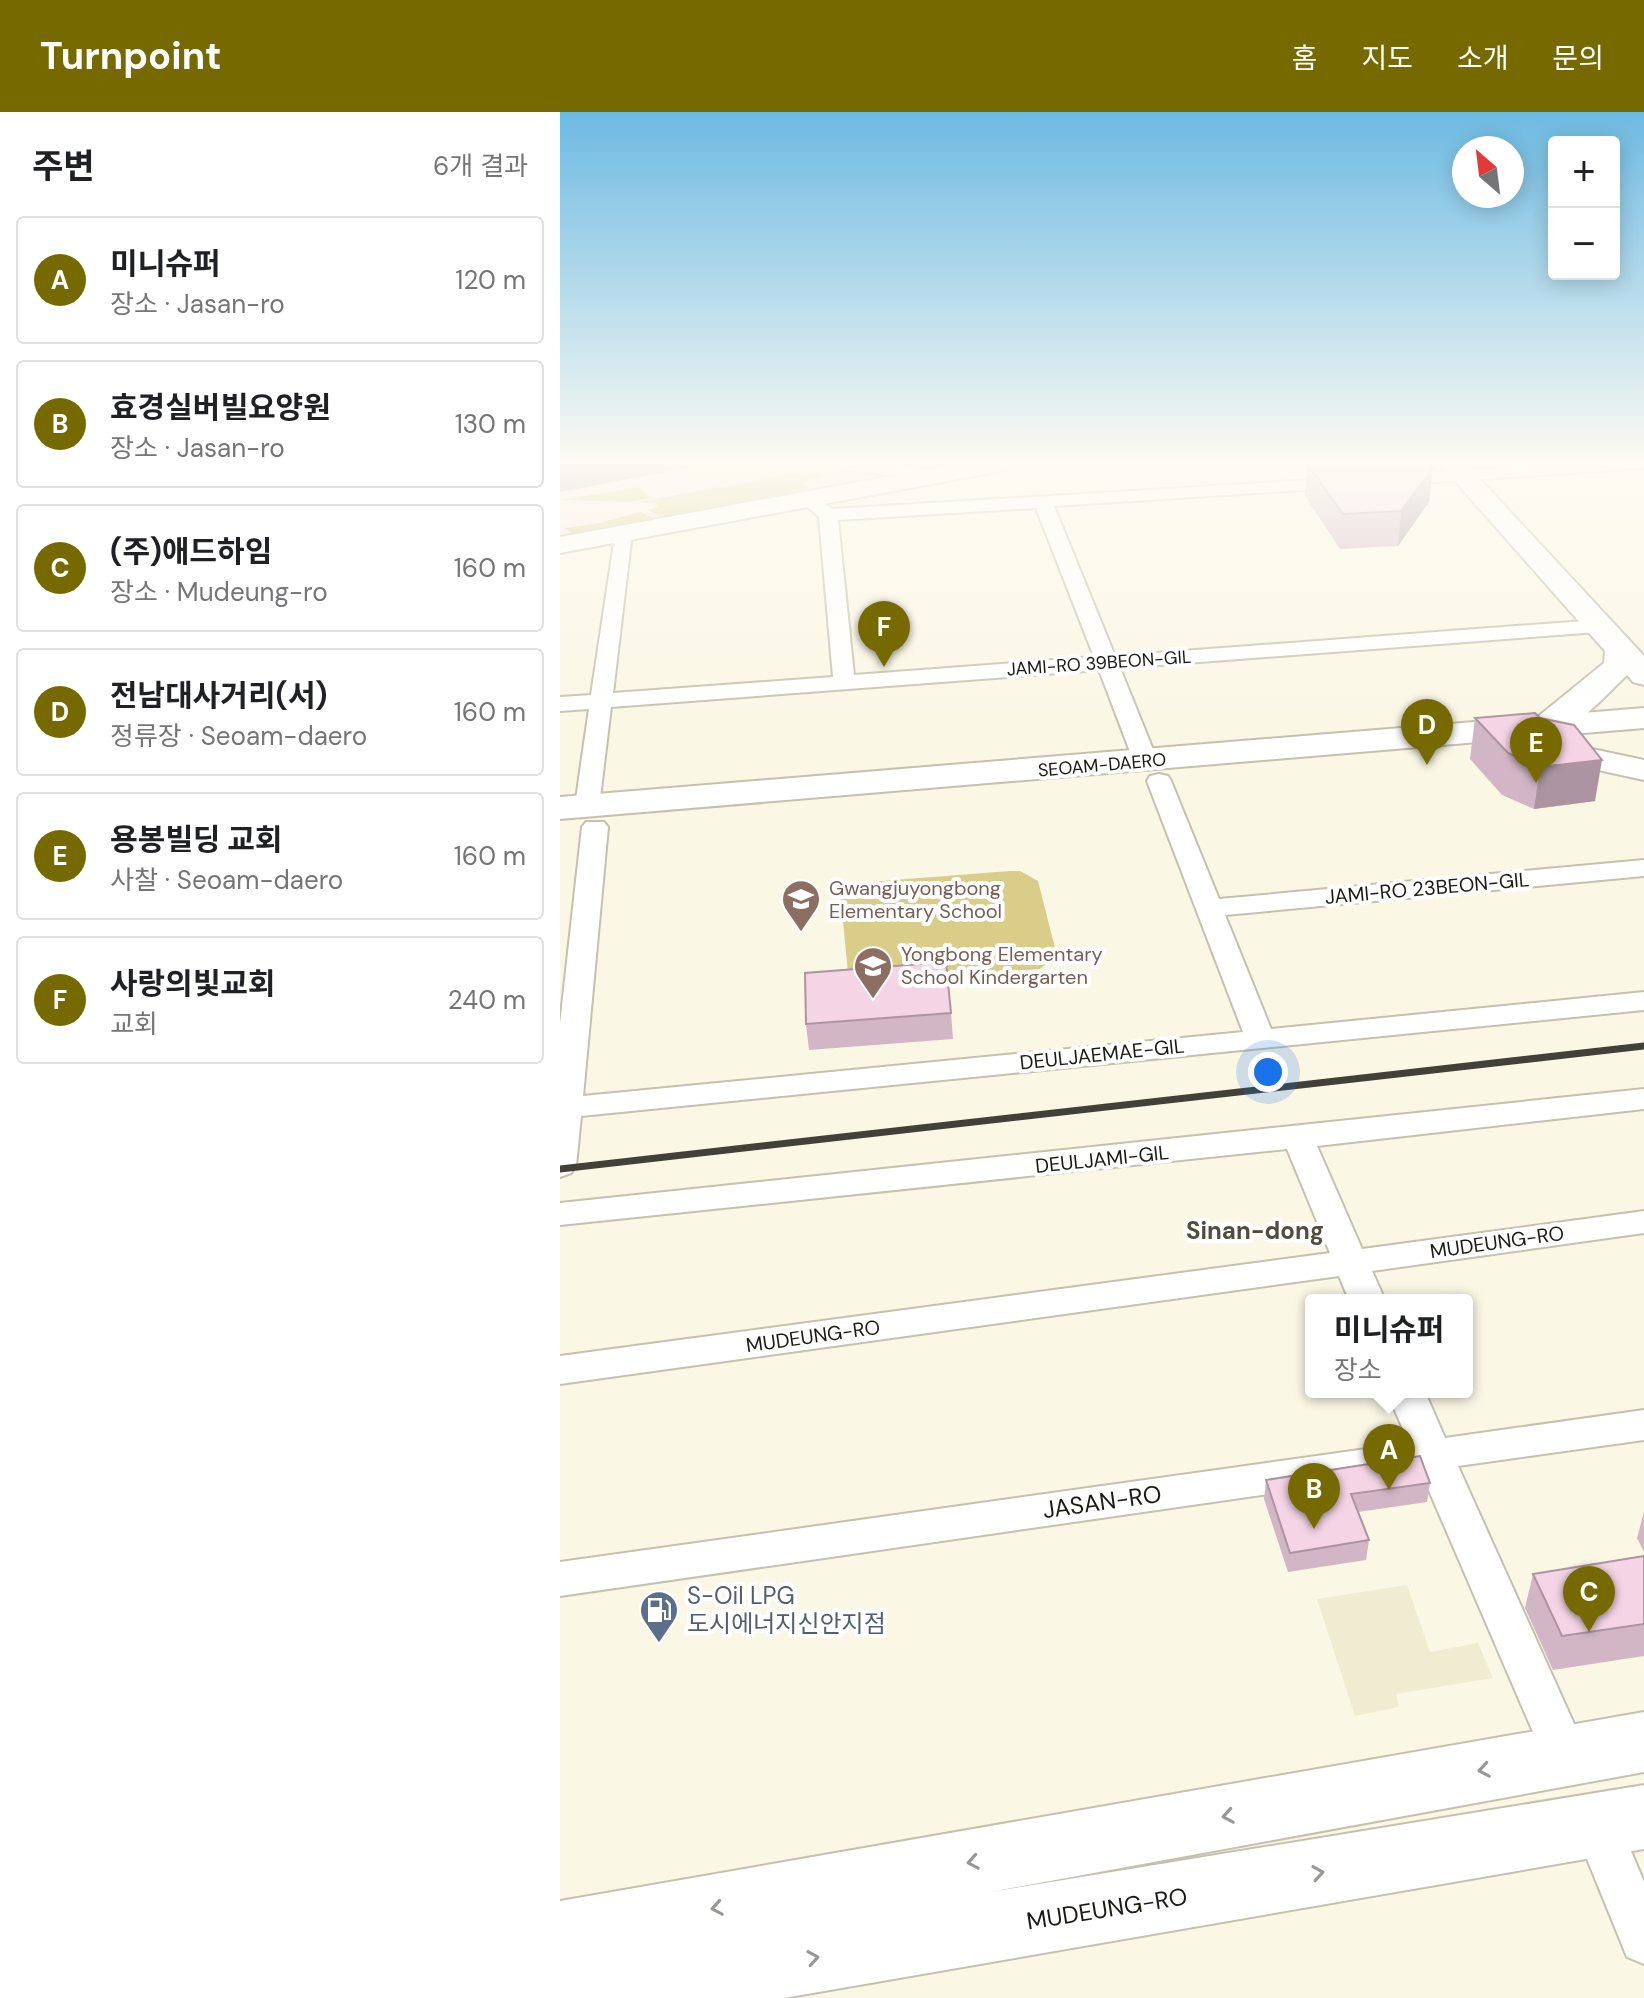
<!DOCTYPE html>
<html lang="ko">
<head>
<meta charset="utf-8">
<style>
	body { margin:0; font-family:"DM Sans","Noto Sans KR",sans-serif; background:#f2f2f2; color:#202124 }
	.controls { position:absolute; right:24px; top:24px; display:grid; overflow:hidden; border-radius:8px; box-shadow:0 4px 20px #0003 }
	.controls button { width:72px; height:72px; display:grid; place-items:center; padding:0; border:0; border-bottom:2px solid #e0e0e0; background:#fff; color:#202124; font:40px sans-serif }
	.compass { position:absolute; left:892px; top:24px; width:72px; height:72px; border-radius:50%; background:#fff; box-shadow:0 4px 20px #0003; rotate:332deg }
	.you { position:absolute; left:708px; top:960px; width:28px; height:28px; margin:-20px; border:6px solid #fff; border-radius:50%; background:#1a73e8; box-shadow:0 0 0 12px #1a73e833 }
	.badge { display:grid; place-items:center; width:52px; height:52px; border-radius:50%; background:#766900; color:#fff; font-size:26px; font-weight:700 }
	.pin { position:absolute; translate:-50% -66px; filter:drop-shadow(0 2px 4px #0008) }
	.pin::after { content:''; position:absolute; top:42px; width:28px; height:24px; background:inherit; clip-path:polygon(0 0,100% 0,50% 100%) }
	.popup { position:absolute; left:745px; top:1182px; width:168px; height:104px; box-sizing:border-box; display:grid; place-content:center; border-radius:8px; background:#fff; filter:drop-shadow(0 2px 6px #0005); font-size:26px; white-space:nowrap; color:#757577 }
	.popup b { font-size:30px; color:#202124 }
	.popup::after { content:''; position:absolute; left:50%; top:100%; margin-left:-16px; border:16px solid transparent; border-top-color:#fff }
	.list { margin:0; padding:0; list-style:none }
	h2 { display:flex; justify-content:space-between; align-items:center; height:104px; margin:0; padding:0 32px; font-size:34px }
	h2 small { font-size:26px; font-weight:400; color:#757577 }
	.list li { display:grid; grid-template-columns:52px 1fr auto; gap:24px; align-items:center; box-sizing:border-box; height:128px; margin:0 16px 16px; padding:0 16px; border:2px solid #e0e0e0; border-radius:8px }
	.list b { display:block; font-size:30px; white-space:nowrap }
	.list p { margin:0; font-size:26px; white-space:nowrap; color:#757577 }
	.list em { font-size:26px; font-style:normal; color:#757577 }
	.map { position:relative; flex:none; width:1084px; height:1886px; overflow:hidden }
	header { display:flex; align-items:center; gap:48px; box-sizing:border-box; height:112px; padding:0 40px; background:#766900; color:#fff }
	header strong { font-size:38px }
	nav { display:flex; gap:44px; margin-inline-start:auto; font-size:28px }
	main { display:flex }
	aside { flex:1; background:#fff }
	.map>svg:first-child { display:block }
</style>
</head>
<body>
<header>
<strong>Turnpoint</strong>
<nav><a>홈</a><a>지도</a><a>소개</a><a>문의</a></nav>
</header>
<main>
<aside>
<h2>주변<small>6개 결과</small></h2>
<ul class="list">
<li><span class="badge">A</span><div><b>미니슈퍼</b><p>장소 · Jasan-ro</p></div><em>120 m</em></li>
<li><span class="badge">B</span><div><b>효경실버빌요양원</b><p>장소 · Jasan-ro</p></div><em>130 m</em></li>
<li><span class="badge">C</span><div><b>(주)애드하임</b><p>장소 · Mudeung-ro</p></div><em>160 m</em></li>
<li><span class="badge">D</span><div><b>전남대사거리(서)</b><p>정류장 · Seoam-daero</p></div><em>160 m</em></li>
<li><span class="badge">E</span><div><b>용봉빌딩 교회</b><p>사찰 · Seoam-daero</p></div><em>160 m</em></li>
<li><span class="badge">F</span><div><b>사랑의빛교회</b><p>교회</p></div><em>240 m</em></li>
</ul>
</aside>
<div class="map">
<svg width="1084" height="1886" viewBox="0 0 1084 1886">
	<rect width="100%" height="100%" fill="#fbf7e5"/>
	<!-- built -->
	<path fill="#f1ebd1" d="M 847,1473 L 870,1540 L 918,1531 L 933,1566 L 836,1582 L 839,1595 L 795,1604 L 757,1487 Z"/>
	<!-- education -->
	<path fill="#fde7e6" d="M 0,351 L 393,351 L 0,424 Z"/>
	<!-- green -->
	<g fill="#dacc89">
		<path d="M 244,360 L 265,362 L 266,364 L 244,371 L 250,377 L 102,405 L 87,398 L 98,395 L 95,391 L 78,390 Z"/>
		<path d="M 79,375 L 92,386 L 68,390 L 0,388 Z"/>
		<path d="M 81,400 L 93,406 L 14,423 L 5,416 L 35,412 Z"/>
		<path d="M 450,759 L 460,759 L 478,769 L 496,840 L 491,848 L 480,857 L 319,873 L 288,861 L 281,788 L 286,780 L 309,770 Z"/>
	</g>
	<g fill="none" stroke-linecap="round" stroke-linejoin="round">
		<!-- street casing -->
		<g stroke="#c5c1af" stroke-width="4">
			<g id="street">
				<path d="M 279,351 L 312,351 L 373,358 L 382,363 L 373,368 L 286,358 L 280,357 Z"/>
				<path d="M 1009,351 L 1084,351 L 1084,356 L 833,373 L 824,368 L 833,363 Z"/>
				<path d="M 785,366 L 791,367 L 794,371 L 791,375 L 494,394 L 555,544 L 1038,508 L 1048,514 L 1038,520 L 560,556 L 598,650 L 594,655 L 578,655 L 574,650 L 539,558 L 51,595 L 39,694 L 36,699 L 18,699 L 15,694 L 29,597 L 0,599 L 0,585 L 31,583 L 56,417 L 70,417 L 72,421 L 53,581 L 273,565 L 259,405 L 243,391 L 246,387 L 258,387 L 272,397 ZM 476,396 L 534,545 L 294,563 L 278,408 Z"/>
				<path d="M 599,662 L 608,664 L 611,669 L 659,787 L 1084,748 L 1084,764 L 665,803 L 711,917 L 1084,880 L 1084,898 L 21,1004 L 16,1054 L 11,1061 L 0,1065 L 0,912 L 22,715 L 26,710 L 44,710 L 48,715 L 23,984 L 683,920 L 587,669 L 590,664 Z"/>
				<path d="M 1084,977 L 1084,997 L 757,1034 L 802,1137 L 1084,1099 L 1084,1121 L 812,1159 L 825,1188 L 789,1188 L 779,1164 L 0,1272 L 0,1244 L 770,1141 L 727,1037 L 0,1113 L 0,1091 Z"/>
				<path d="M 827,1280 L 865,1280 L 885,1326 L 1084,1298 L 1084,1328 L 898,1354 L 1028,1643 L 1021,1657 L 1005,1663 L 989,1657 L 861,1360 L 0,1484 L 0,1450 L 849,1331 Z"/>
				<path d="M 1037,1693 L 1054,1699 L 1084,1770 L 1084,1852 L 1067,1845 L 1014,1715 L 1020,1699 Z"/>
			</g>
		</g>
		<!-- secondary casing -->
		<g stroke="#c5c1af" stroke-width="4">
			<g id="secondary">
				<path d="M 401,351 L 454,351 L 450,356 L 441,359 L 0,441 L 0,425 Z"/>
				<path d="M 879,351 L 905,351 L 1084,544 L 1084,573 L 1073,570 L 1067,563 C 1042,586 1006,632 969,623 L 964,616 L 1044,551 L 1045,539 Z"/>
				<path d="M 986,627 L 1084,648 L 1084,668 L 974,644 L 969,637 L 974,630 Z"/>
				<path d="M 1084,1600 L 1084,1660 L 430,1780 L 1084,1673 L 1084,1737 L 224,1886 L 0,1886 L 0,1789 Z"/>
			</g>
		</g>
		<!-- primary casing -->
		<g stroke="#c5c1af" stroke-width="4">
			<path id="primary" d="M 1084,596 L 1084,616 L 0,707 L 0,685 Z"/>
		</g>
		<!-- street -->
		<use href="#street" fill="#fff" fill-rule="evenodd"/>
		<!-- secondary -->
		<use href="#secondary" fill="#fff" fill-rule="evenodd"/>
		<!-- primary -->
		<use href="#primary" fill="#fff" fill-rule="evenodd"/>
		<!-- rail -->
		<path stroke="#424138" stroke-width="7" d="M 0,1057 L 1084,934"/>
	</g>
	<!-- wall -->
	<g fill="#d3b6c5">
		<path d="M 747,351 L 873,356 L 869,390 L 838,434 L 780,437 L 745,384 Z"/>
		<path d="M 915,606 L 1035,689 L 974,697 L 942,683 L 910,647 Z"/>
		<path d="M 391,901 L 393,927 L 249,938 L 246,912 Z"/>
		<path d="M 706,1368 L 870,1371 L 867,1390 L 798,1400 L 809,1428 L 806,1448 L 728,1460 L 704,1387 Z"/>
		<path d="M 1084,1400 L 1084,1440 L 1077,1426 Z"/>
		<path d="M 1084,1444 L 1084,1544 L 993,1558 L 965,1496 L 973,1462 Z"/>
	</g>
	<!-- shaded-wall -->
	<g fill="#ac94a0">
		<path d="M 0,351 L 153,351 L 0,380 Z"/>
		<path d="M 873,356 L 869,390 L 838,434 L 841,399 Z"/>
		<path d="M 1042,648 L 1035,689 L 974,697 L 980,655 Z"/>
	</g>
	<!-- building -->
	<g fill="#f5d4e5" stroke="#ac94a0" stroke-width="2">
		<path d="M 747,351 L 868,351 L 873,356 L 841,399 L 783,402 Z"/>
		<path d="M 975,601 L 980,606 L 1014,613 L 1042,648 L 980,655 L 948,641 L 915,606 Z"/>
		<path d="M 386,850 L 391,901 L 246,912 L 245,861 Z"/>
		<path d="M 860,1344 L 870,1371 L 791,1382 L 809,1428 L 730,1441 L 706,1368 Z"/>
		<path d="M 1084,1444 L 1084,1512 L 1002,1524 L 973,1462 Z"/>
	</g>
	<!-- one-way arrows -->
	<defs><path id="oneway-chevron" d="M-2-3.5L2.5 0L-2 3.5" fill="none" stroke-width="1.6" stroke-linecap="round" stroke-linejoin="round" transform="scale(2)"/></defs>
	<g stroke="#989894">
		<use href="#oneway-chevron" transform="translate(924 1658) rotate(170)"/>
		<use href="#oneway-chevron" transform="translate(668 1704) rotate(170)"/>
		<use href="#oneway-chevron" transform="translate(413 1750) rotate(170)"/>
		<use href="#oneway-chevron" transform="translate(758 1761) rotate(-9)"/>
		<use href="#oneway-chevron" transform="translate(157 1796) rotate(170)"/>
		<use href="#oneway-chevron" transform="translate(253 1846) rotate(-9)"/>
	</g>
	<!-- sky -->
	<linearGradient id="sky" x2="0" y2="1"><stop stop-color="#6cbae2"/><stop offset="0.57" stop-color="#fdfbf3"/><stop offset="1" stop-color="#fdfbf3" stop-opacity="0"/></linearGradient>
	<rect width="1084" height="615" fill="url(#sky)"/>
	<!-- icons -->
	<defs>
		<g id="school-pin" transform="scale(2)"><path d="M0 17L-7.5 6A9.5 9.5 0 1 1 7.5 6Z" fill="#8d6e63" stroke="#fff"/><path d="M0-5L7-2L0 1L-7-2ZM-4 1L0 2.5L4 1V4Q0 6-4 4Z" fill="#fff"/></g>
		<g id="fuel-pin" transform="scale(2)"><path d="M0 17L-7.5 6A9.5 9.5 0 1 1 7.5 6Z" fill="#5c6f8a" stroke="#fff"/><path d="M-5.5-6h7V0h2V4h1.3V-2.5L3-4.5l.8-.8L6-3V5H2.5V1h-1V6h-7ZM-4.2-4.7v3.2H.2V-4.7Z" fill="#fff"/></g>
	</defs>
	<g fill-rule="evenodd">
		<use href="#school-pin" x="241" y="787"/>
		<use href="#school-pin" x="313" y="854"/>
		<use href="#fuel-pin" x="99" y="1498"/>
	</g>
	<g text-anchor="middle" stroke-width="8" stroke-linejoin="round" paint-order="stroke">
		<!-- far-street labels -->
		<g font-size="18" fill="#1a1912" stroke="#fff">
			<text transform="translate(539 551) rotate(-4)" y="6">JAMI-RO 39BEON-GIL</text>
			<text transform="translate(542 653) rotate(-5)" y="6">SEOAM-DAERO</text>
		</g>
		<!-- education labels -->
		<g font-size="20" fill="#785e54" stroke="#fff" text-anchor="start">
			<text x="269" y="783">Gwangjuyongbong<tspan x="269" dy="23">Elementary School</tspan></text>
			<text x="341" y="849">Yongbong Elementary<tspan x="341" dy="23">School Kindergarten</tspan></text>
		</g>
		<!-- street labels -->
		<g font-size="20" fill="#1a1912" stroke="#fff">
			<text transform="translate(867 776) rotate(-5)" y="7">JAMI-RO 23BEON-GIL</text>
			<text transform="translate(542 942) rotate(-6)" y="7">DEULJAEMAE-GIL</text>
			<text transform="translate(542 1047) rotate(-6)" y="7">DEULJAMI-GIL</text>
			<text transform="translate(937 1130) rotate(-8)" y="7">MUDEUNG-RO</text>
			<text transform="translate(253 1224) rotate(-8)" y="7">MUDEUNG-RO</text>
		</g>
		<!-- quarter labels -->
		<g font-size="24" font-weight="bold" fill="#504d3e" stroke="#fff">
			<text x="695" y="1127">Sinan-dong</text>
		</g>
		<!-- near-street labels -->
		<g font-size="24" fill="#1a1912" stroke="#fff">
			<text transform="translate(542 1390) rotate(-8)" y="8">JASAN-RO</text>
			<text transform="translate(547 1797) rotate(-9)" y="8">MUDEUNG-RO</text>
		</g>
		<!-- near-service labels -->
		<g font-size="24" fill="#4e5e75" stroke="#fff" text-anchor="start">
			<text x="127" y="1492">S-Oil LPG<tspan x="127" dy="28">도시에너지신안지점</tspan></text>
		</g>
	</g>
</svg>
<div class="controls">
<button>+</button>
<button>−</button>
</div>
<svg class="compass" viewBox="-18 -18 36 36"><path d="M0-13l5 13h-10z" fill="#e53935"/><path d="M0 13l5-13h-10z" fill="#757577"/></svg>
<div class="you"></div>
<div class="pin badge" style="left:829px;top:1378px">A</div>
<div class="popup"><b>미니슈퍼</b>장소</div>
<div class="pin badge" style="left:754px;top:1417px">B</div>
<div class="pin badge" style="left:1029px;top:1520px">C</div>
<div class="pin badge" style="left:867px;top:653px">D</div>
<div class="pin badge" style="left:976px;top:671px">E</div>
<div class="pin badge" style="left:324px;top:555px">F</div>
</div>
</main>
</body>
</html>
